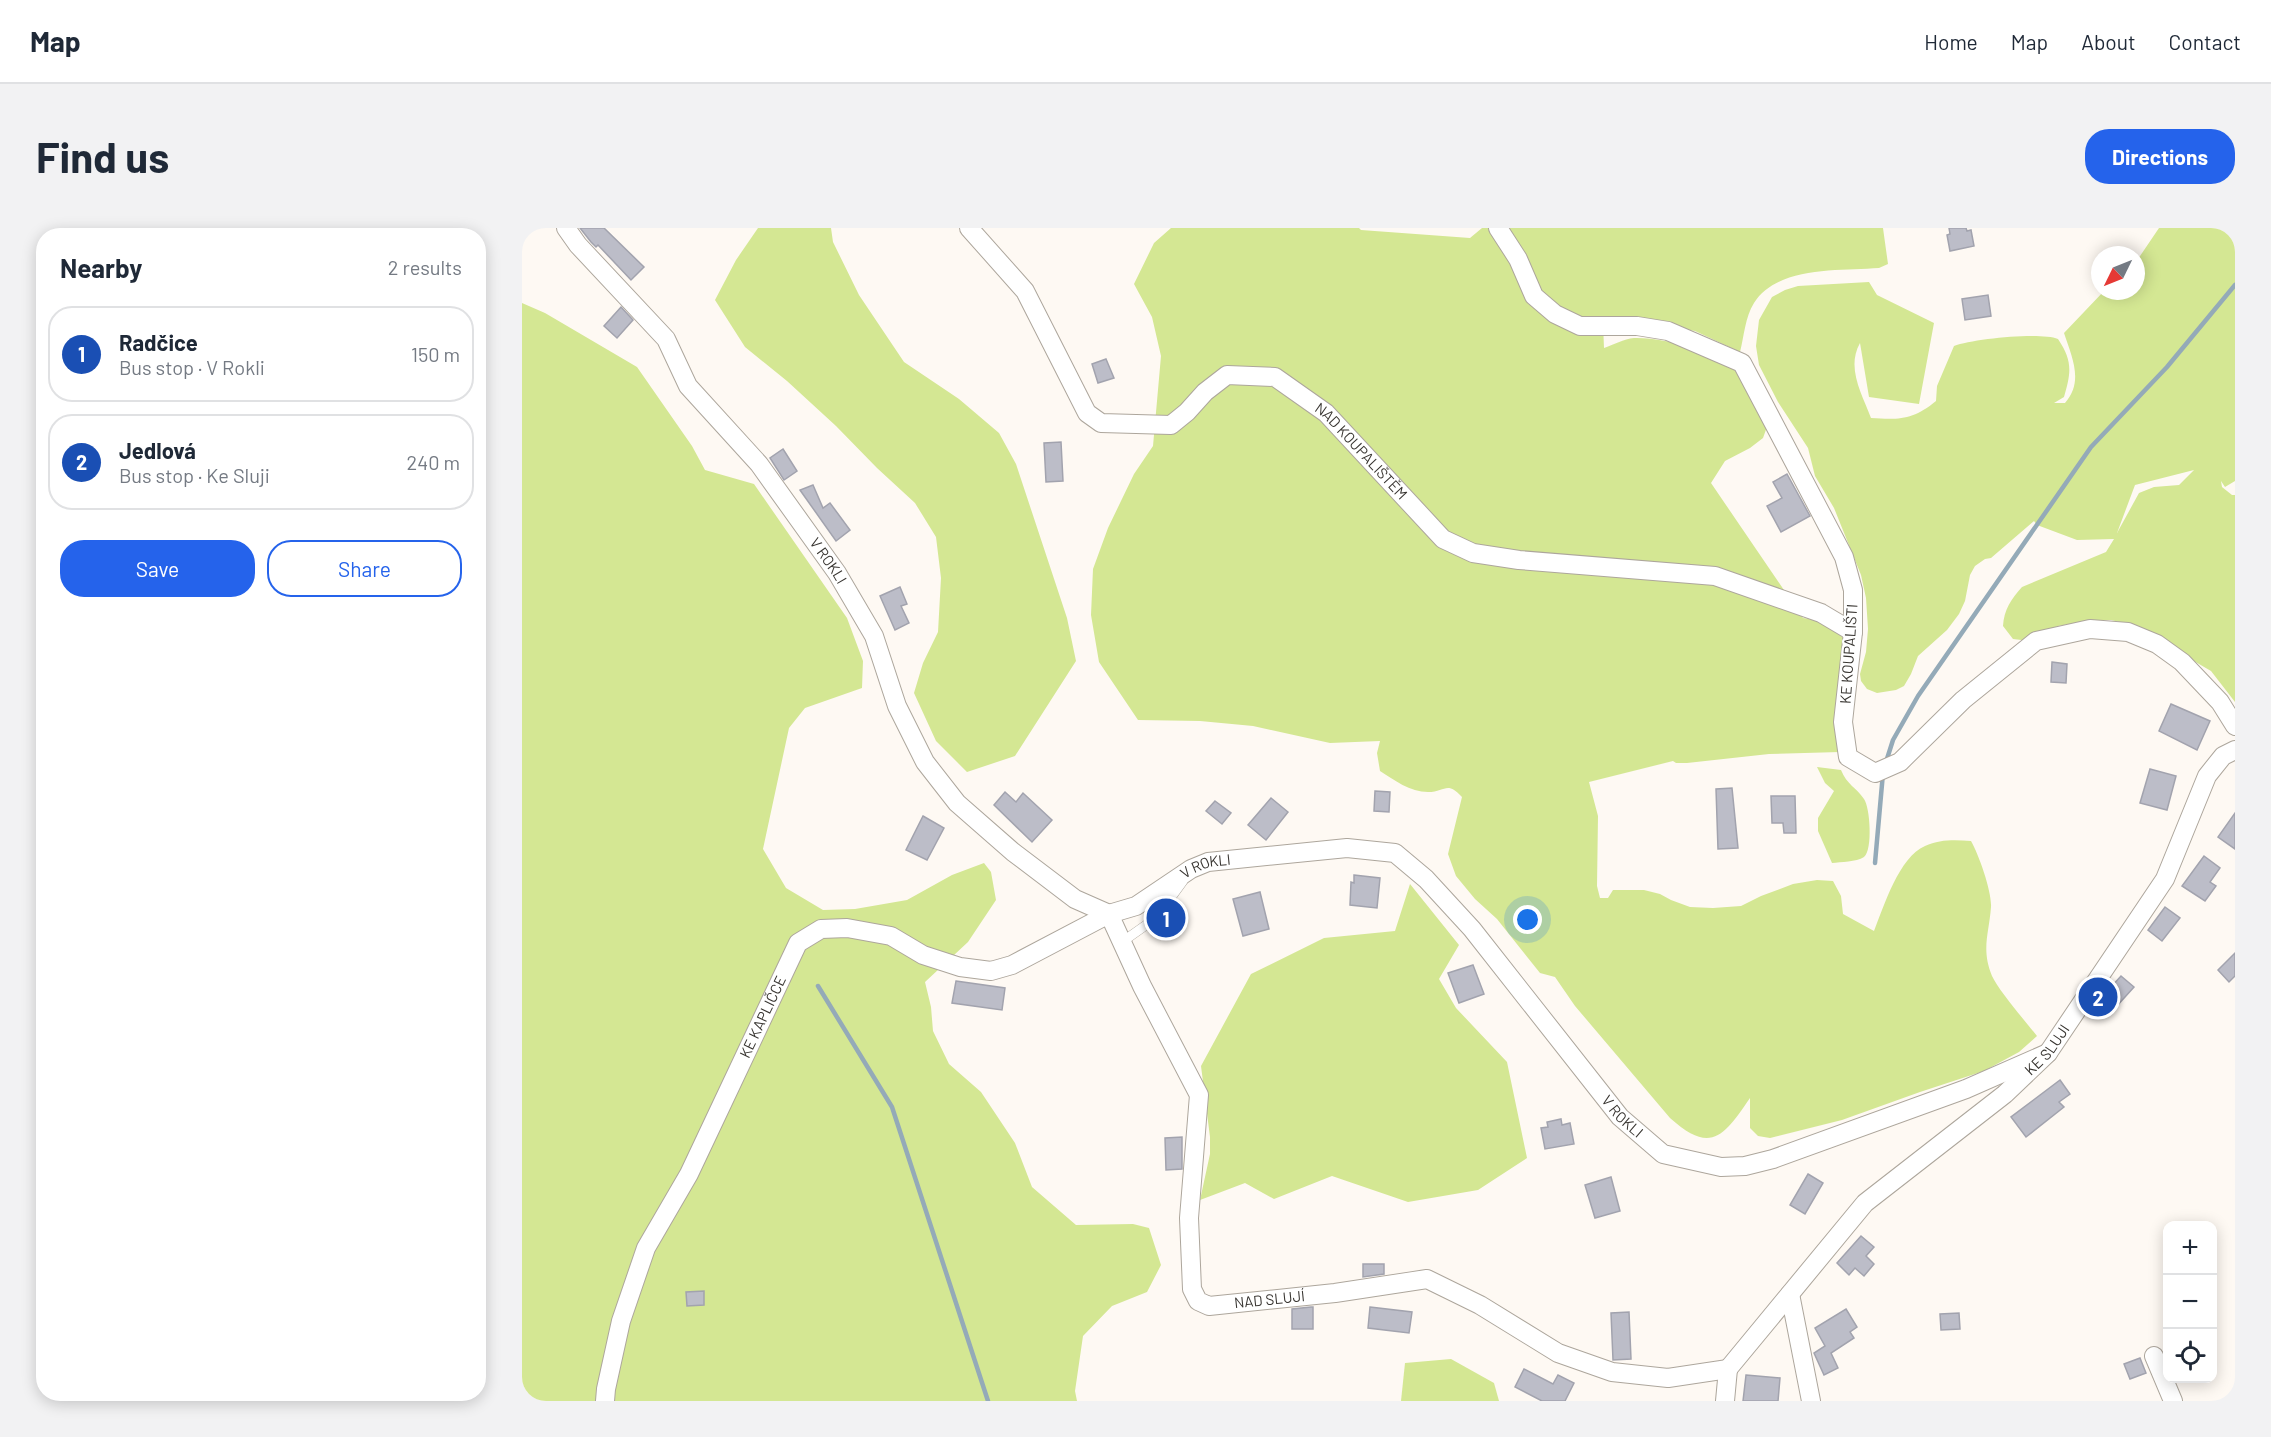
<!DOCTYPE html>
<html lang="en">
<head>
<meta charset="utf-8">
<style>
	body { margin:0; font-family:Barlow,sans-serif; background:#f2f2f3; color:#1f2937 }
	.controls { position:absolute; right:18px; bottom:18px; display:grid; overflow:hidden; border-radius:12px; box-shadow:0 3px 15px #0003 }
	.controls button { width:54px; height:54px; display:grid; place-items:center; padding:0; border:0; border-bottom:2px solid #e0e1e3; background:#fff; color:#1f2937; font:30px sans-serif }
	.compass { position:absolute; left:1569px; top:18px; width:54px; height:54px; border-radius:50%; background:#fff; box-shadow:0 3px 15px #0003; rotate:227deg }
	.you { position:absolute; left:1006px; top:692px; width:21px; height:21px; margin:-15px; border:4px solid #fff; border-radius:50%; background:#1a73e8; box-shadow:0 0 0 9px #1a73e833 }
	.badge { display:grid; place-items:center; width:39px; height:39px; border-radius:50%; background:#2563eb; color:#fff; font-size:20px; font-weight:700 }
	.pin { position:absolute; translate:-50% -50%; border:3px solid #fff; box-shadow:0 2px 6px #0006 }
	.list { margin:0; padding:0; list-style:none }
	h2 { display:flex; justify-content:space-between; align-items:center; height:78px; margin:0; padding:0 24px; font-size:26px }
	h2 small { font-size:20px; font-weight:400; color:#747a83 }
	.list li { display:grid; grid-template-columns:39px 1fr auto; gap:18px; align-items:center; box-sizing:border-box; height:96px; margin:0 12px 12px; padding:0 12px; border:2px solid #e0e1e3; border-radius:24px }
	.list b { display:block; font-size:22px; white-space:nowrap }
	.list p { margin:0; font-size:20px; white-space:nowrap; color:#747a83 }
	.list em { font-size:20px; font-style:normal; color:#747a83 }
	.actions { display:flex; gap:12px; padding:18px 24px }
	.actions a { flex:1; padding:14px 0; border:2px solid #2563eb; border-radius:24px; text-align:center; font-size:21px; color:#2563eb }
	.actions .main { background:#2563eb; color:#fff }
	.icon { flex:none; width:33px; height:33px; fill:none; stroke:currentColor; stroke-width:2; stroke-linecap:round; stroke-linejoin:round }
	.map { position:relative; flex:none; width:1713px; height:1173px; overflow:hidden; border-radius:24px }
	header { display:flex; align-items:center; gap:36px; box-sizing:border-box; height:84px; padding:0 30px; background:#fff; border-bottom:2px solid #e0e1e3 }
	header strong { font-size:28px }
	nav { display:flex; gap:33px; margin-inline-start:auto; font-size:21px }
	.intro { display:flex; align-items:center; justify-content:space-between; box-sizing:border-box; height:144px; padding:0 36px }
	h1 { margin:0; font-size:42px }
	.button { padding:15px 27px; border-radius:24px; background:#2563eb; color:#fff; font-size:21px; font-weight:700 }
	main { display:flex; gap:36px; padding:0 36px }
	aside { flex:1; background:#fff; border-radius:24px; box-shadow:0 3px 15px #0003 }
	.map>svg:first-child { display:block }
</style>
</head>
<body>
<header>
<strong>Map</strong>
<nav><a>Home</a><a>Map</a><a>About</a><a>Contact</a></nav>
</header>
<div class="intro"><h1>Find us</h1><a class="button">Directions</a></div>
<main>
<aside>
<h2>Nearby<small>2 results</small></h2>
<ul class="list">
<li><span class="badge" style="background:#1a4fb4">1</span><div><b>Radčice</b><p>Bus stop · V Rokli</p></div><em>150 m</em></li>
<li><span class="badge" style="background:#1a4fb4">2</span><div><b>Jedlová</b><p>Bus stop · Ke Sluji</p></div><em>240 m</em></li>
</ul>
<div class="actions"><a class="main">Save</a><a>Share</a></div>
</aside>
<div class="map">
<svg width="1713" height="1173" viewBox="0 0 1713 1173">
	<rect width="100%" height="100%" fill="#fef9f3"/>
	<!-- green -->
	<g fill="#d4e793" fill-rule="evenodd">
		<path d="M 236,0 L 309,0 L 311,14 L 337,67 L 382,134 L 437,171 L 477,205 L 494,236 L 545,390 L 554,433 L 493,528 L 445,544 L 414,513 L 392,465 L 401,435 L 416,404 L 419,350 L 414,309 L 393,275 L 355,240 L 314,198 L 265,153 L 223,119 L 193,72 L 214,32 Z"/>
		<path d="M 649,0 L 837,0 L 839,2 L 948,10 L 960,0 L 1361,0 L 1366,36 L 1357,40 C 1317,43 1255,38 1232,75 C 1223,89 1222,109 1218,124 L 1173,103 L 1122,93 L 1081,95 L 1082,120 C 1091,117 1102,111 1112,110 C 1146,109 1199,126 1223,151 C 1233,162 1239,182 1246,196 L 1241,210 L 1228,220 L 1203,233 L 1189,255 L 1281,390 C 1300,393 1316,400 1326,417 L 1318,524 L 1247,526 L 1165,535 L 1154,535 L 1151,533 L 1067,554 L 1076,588 L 1075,658 L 1078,670 L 1086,670 L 1091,662 L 1122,662 L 1138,666 L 1149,672 L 1168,679 L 1191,680 L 1219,678 L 1239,668 L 1271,656 L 1295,652 L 1311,653 L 1319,668 L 1321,686 L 1352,703 C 1362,678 1377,629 1403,618 C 1418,611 1434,612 1449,613 C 1457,627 1470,664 1469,679 C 1467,706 1459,721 1470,748 C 1477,763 1504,794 1515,808 L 1497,824 L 1462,843 L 1398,864 L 1320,892 L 1248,910 L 1236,908 L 1228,900 L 1228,870 C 1202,908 1189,927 1148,890 L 1053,778 L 1033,749 L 1018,745 L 975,691 L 953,671 L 934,648 L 926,626 L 940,569 C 925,552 923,564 906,564 C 888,564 872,552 858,543 L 855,525 L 858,513 L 808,515 L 731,498 L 678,493 L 616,492 L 577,434 L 569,387 L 571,341 L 586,300 L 612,246 L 631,218 L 639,128 L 630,89 L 612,56 L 632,15 Z"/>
		<path d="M 1637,0 L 1713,0 L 1713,253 L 1703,259 L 1699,253 L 1700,259 L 1710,267 L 1713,267 L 1713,474 L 1689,443 L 1610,397 L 1589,392 L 1570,392 L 1536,398 L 1508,413 L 1491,411 L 1481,398 C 1482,382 1489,371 1500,359 L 1584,324 L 1592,311 L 1555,312 L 1515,297 L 1512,293 L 1469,330 L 1463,331 L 1453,338 L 1448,347 L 1443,373 L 1437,386 L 1425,402 L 1396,428 L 1389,446 L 1382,458 L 1374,462 L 1355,465 L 1345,461 L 1339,453 L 1338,446 L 1344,424 L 1346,401 L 1344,370 L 1339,347 L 1312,280 L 1293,248 L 1286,220 L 1256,174 L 1237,137 L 1234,118 L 1237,92 L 1250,69 L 1263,62 L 1276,58 L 1347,54 L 1355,67 L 1412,95 L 1397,176 L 1347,169 L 1338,115 C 1324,140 1340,166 1349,190 C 1377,192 1391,192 1414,173 L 1415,158 L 1432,118 C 1451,111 1518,104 1536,111 C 1551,133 1549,145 1542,169 L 1532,175 L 1543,175 C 1562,154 1550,129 1542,105 L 1582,63 L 1614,63 L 1614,34 ZM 1672,242 L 1657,257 L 1632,259 L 1617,265 L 1595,305 L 1613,257 Z"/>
		<path d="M 0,75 L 23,85 L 115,139 L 170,218 L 183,242 L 232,256 L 325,390 L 341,433 L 340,460 L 283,480 L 267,500 L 241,621 L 264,660 L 301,682 L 333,681 L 385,672 L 430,647 L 462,635 L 469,644 L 474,672 L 446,714 L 403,754 L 409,779 L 411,803 L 427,836 L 459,864 L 493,915 L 510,959 L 554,997 L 611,996 L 627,1000 L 639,1037 L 625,1064 L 590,1078 L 561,1108 L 553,1163 L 555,1173 L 0,1173 Z"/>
		<path d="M 1295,539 L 1319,542 C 1325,557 1334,559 1342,571 C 1348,579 1351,622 1342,629 C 1334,634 1319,634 1310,635 L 1296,603 L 1296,590 L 1312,563 L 1303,555 Z"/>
		<path d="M 888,656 L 937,717 L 917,751 L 934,780 L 985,834 L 1005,930 L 956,962 L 886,974 L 810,948 L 752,971 L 723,955 L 678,972 L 688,926 L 688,909 L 679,838 L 729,746 L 802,710 L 873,703 Z"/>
		<path d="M 929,1131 L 972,1155 L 977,1173 L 879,1173 L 883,1135 Z"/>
	</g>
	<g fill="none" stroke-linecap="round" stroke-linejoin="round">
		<!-- stream -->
		<g stroke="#94aab8" stroke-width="4.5">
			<path d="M 1364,534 L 1371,512 L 1396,468 L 1569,219 L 1645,139 L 1713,57"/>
			<path d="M 1353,635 L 1361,545"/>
			<path d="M 296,758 L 370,879 L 466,1173"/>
		</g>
	</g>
	<!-- building -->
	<g fill="#bcbdc8" stroke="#a2a3ae" stroke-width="1.5">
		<path d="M 58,0 L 82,0 L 122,39 L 109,52 L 76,17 L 74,19 L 69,14 Z"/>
		<path d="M 1427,0 L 1444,0 L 1445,3 L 1449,2 L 1452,18 L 1428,23 L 1425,7 L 1428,6 Z"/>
		<path d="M 1466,67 L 1469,88 L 1443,92 L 1440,71 Z"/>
		<path d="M 99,79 L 111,92 L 95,110 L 82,98 Z"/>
		<path d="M 584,131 L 592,150 L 576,155 L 570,136 Z"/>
		<path d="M 539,214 L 541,253 L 524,254 L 522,215 Z"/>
		<path d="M 261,221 L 275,243 L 262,252 L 248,230 Z"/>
		<path d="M 1265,246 L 1288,288 L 1259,304 L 1245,278 L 1260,270 L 1251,254 Z"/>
		<path d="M 291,257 L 301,280 L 308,275 L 328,302 L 314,313 L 278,262 Z"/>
		<path d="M 378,359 L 385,376 L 379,378 L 387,395 L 373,402 L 358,368 Z"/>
		<path d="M 1530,434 L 1545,436 L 1544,455 L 1529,454 Z"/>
		<path d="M 1649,476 L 1688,493 L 1675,522 L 1637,503 Z"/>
		<path d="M 1628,541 L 1654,548 L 1645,582 L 1618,575 Z"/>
		<path d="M 1210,560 L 1216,620 L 1196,621 L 1194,561 Z"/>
		<path d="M 853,563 L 868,564 L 867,584 L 852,583 Z"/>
		<path d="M 483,564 L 494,574 L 501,565 L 530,592 L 510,614 L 472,577 Z"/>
		<path d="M 1249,568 L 1273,568 L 1274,605 L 1262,605 L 1261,595 L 1250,595 Z"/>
		<path d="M 749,570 L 766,584 L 744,612 L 726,597 Z"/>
		<path d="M 693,573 L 709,585 L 700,596 L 684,583 Z"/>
		<path d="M 1713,585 L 1713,621 L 1696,609 Z"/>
		<path d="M 401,588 L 422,600 L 405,632 L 384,622 Z"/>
		<path d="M 1682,628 L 1698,640 L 1688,654 L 1694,658 L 1683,673 L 1660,658 Z"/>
		<path d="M 832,647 L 858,650 L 855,680 L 828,677 L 829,654 L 832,655 Z"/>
		<path d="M 738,664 L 747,701 L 721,708 L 711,671 Z"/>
		<path d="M 1643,679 L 1658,690 L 1640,713 L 1626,702 Z"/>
		<path d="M 1713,725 L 1713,748 L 1707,754 L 1696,742 Z"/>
		<path d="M 951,737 L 962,766 L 937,775 L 926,745 Z"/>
		<path d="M 1599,748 L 1612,759 L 1594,779 L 1581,768 Z"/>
		<path d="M 434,753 L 483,760 L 480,782 L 430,775 Z"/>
		<path d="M 1538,852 L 1548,866 L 1537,874 L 1542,879 L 1504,909 L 1489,889 Z"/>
		<path d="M 1039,891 L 1040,897 L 1048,895 L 1052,916 L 1023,921 L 1019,900 L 1026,899 L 1025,894 Z"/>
		<path d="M 660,909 L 660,941 L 644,942 L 643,910 Z"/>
		<path d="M 1286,946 L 1301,955 L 1283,986 L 1268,977 Z"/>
		<path d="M 1089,949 L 1098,983 L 1073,990 L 1063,957 Z"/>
		<path d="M 1339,1008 L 1352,1019 L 1344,1028 L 1352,1036 L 1342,1048 L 1333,1040 L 1327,1047 L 1315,1035 Z"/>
		<path d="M 841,1036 L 862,1036 L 862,1046 L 841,1049 Z"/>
		<path d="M 182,1063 L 182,1077 L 165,1078 L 164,1064 Z"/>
		<path d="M 789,1079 L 791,1079 L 791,1101 L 770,1101 L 770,1081 Z"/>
		<path d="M 848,1079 L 890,1084 L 887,1105 L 846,1100 Z"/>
		<path d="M 1324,1081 L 1335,1099 L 1328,1104 L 1332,1110 L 1309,1125 L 1316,1140 L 1302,1147 L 1292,1125 L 1303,1118 L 1293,1100 Z"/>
		<path d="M 1107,1084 L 1109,1131 L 1091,1132 L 1089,1085 Z"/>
		<path d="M 1437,1085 L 1438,1101 L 1419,1102 L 1418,1086 Z"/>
		<path d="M 1618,1130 L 1624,1145 L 1608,1151 L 1602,1136 Z"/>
		<path d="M 1002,1141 L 1031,1156 L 1036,1147 L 1052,1155 L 1043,1173 L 1020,1173 L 993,1159 Z"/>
		<path d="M 1224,1147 L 1258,1150 L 1256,1173 L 1221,1173 Z"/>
	</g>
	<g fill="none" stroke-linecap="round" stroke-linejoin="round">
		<!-- service casing -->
		<g stroke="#ada69c" stroke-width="10">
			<path id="service" d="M 600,714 L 634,690 L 661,653"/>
		</g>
		<!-- minor casing -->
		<g stroke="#ada69c" stroke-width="20">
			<g id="minor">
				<path id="s1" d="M 44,0 L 56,17 L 144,111 L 166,158 L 237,236 L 315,345 L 352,408 L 375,478 L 403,534 L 435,575 L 491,624 L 553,671 L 587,686"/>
				<path id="s2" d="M 447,0 L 503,63 L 565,185 L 579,195 L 649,197 L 665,184 L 683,164 L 705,147 L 753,149 L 804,185 L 921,311 L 951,325 L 997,332 L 1193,348 L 1299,385 L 1331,404"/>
				<path d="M 976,0 L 996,31 L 1012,68 L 1033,86 L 1058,98 L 1115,98 L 1146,103 L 1220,135 L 1322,329 L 1331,362 L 1331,404 L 1321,494 L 1326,529 L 1353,545 L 1378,534 L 1441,472 L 1514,413 L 1568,401 L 1606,404 L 1635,416 L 1660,434 L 1698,474 L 1713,498"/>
				<path id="s3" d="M 587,686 L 620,758 L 677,867 L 667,990 L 670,1061 L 676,1073 L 687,1078 L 813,1065 L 905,1051 L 958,1077 L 1036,1125 L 1090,1144 L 1146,1150 L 1206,1141"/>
				<path d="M 1268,1066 L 1289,1173"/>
				<path d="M 1632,1128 L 1651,1173"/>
				<path id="s4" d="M 1206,1141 L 1343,975 L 1483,866 L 1526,825 L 1643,651 L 1685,548 L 1701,528 L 1713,522"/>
				<path id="s5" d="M 83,1173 L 84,1161 L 99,1093 L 124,1020 L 167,946 L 276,715 L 299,701 L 325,700 L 369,708 L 401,727 L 438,739 L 469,743 L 490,737 L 587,686 L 614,678 L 669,641 L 686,634 L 825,620 L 873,625 L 904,651 L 950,701 L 1098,889 L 1141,926 L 1199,939 L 1223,938 L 1251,931 L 1444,861 L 1526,825"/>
				<path d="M 1203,1173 L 1206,1141"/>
			</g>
		</g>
		<!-- service -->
		<use href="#service" stroke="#fff" stroke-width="9"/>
		<!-- minor -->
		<use href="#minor" stroke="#fff" stroke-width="18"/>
	</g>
	<g text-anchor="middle" stroke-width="4.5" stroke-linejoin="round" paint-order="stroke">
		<!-- street labels -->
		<g font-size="15" fill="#383531" stroke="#fff">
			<text dy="5" stroke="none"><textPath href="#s2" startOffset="546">NAD KOUPALIŠTĚM</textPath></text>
			<text dy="5" stroke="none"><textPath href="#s1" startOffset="426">V ROKLI</textPath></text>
			<text transform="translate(1327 426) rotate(-86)" y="5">KE KOUPALIŠTI</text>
			<text dy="5" stroke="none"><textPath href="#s5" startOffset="946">V ROKLI</textPath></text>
			<text dy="5" stroke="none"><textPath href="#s5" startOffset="418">KE KAPLIČCE</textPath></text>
			<text dy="5" stroke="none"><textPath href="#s4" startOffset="454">KE SLUJI</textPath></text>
			<text dy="5" stroke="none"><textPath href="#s5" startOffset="1486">V ROKLI</textPath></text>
			<text dy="5" stroke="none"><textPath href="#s3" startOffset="483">NAD SLUJÍ</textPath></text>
		</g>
	</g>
</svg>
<div class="controls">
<button>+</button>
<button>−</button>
<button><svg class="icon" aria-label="locate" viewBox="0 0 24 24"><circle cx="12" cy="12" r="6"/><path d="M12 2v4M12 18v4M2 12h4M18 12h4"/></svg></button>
</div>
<svg class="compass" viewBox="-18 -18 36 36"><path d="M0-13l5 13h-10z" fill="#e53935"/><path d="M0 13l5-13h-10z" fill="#747a83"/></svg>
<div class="you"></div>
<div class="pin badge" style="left:644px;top:690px;background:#1a4fb4">1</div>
<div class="pin badge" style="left:1576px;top:769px;background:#1a4fb4">2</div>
</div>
</main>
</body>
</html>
